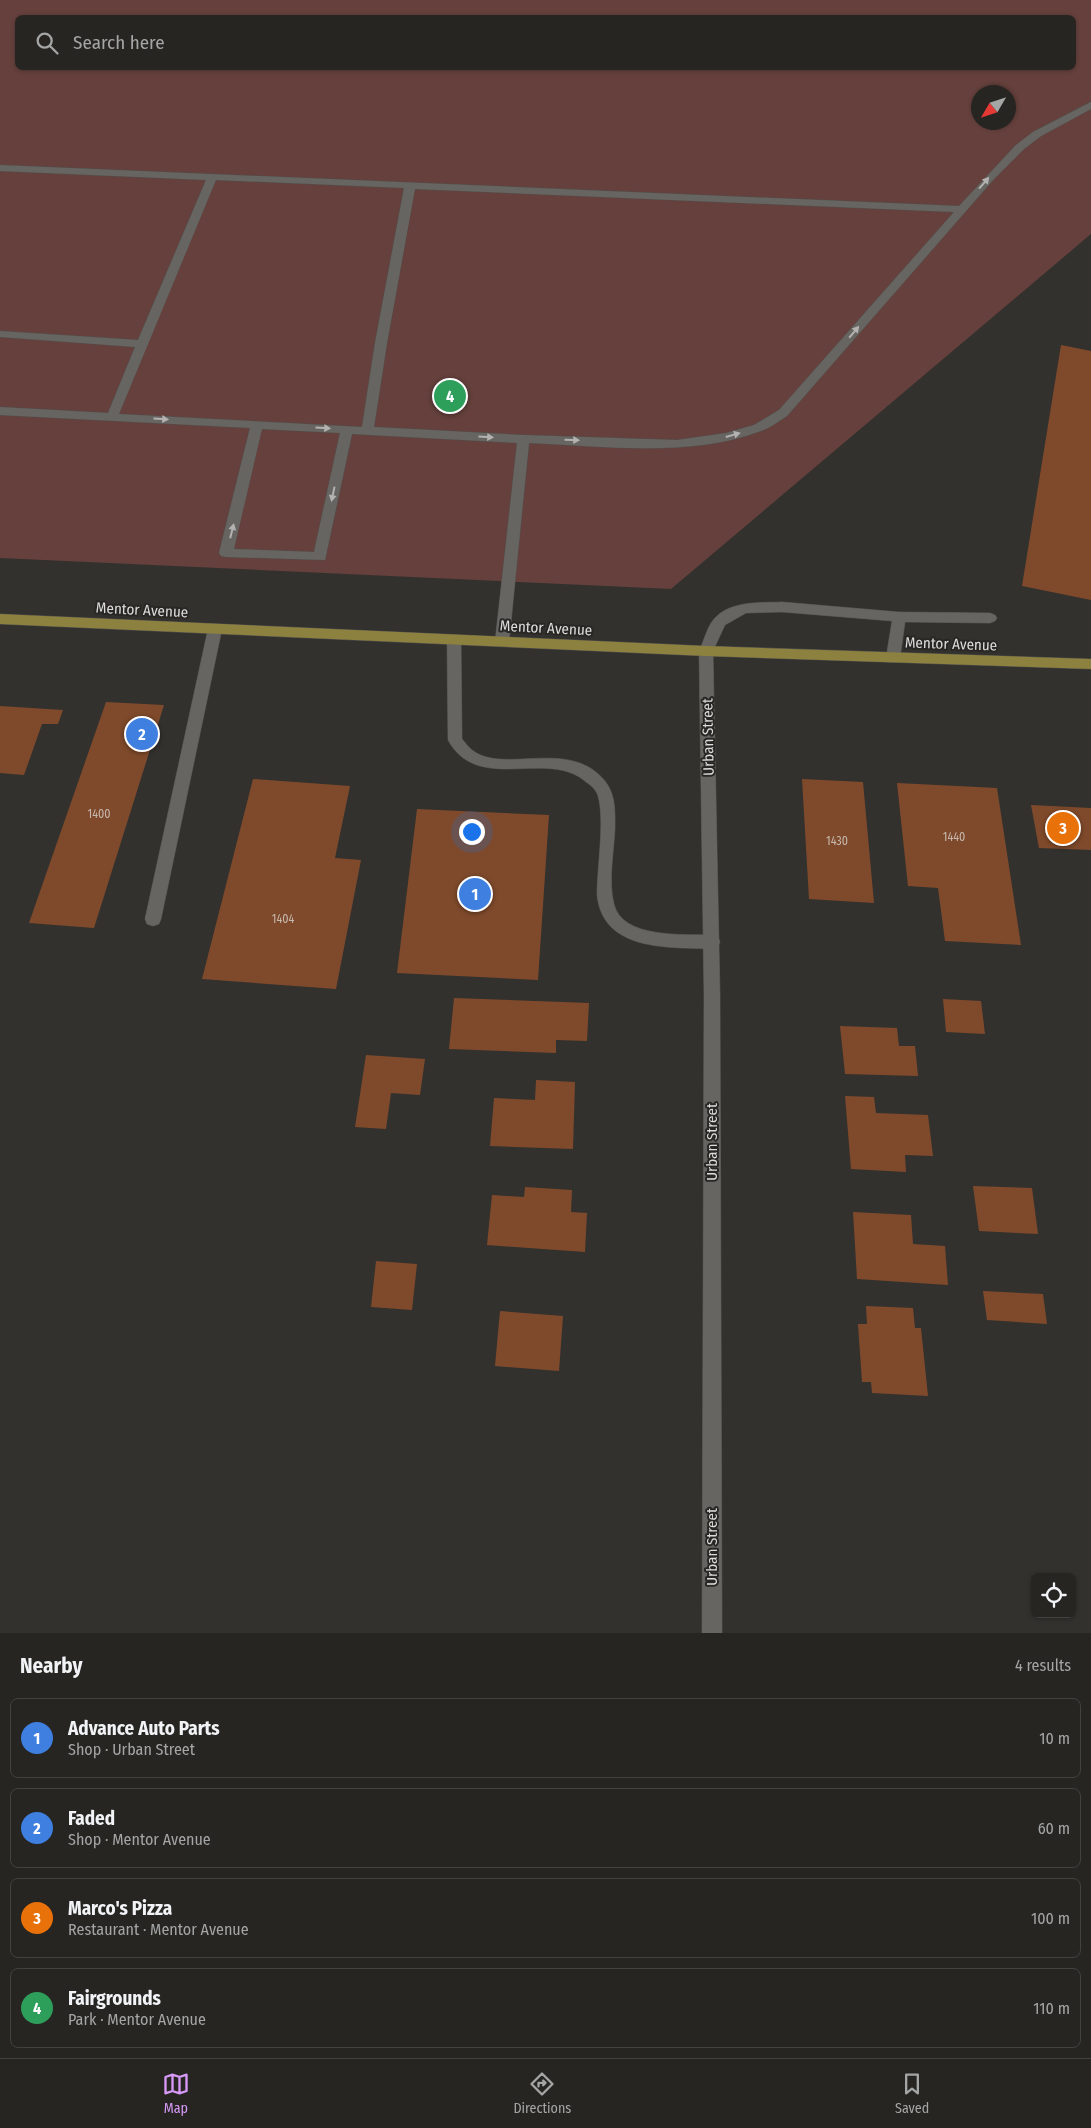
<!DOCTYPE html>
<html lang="en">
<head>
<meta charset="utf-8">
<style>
	body { margin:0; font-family:"Fira Sans Condensed",sans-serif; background:#32312f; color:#f1f3f6 }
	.controls { position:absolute; right:15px; bottom:15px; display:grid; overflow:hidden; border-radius:8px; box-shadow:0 1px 4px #0004 }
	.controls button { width:45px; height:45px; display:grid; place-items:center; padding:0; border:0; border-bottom:1px solid #424240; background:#262522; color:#f1f3f6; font:25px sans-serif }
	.compass { position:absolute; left:971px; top:85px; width:45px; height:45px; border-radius:50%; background:#262522; box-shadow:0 1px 4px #0004; rotate:231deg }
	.you { position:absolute; left:471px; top:831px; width:18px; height:18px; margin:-12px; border:4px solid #fff; border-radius:50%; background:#1a73e8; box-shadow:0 0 0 8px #1a73e833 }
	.badge { display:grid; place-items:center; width:32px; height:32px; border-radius:50%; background:#d89af8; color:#fff; font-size:16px; font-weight:700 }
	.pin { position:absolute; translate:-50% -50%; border:2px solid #fff; box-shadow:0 1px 5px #0006 }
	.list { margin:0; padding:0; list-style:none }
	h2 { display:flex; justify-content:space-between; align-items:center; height:65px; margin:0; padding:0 20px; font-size:21px }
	h2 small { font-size:16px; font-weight:400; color:#a4a5a5 }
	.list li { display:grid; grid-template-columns:32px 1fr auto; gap:15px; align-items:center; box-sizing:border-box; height:80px; margin:0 10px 10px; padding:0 10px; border:1px solid #424240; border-radius:8px }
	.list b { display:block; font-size:19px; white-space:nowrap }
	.list p { margin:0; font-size:16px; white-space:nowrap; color:#a4a5a5 }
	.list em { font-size:16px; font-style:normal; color:#a4a5a5 }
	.icon { flex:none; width:28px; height:28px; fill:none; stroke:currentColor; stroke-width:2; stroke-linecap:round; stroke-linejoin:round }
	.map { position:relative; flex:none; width:1091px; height:1633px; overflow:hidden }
	.search { position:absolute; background:#262522; box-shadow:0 1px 4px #0004; left:15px; right:15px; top:15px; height:55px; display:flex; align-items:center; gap:12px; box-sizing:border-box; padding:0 18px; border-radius:8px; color:#a4a5a5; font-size:19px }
	.sheet { height:425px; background:#262522 }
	nav { display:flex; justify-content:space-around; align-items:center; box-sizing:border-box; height:70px; border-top:1px solid #424240; background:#262522; font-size:14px; color:#a4a5a5 }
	nav a { display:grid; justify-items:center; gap:2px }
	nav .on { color:#d89af8 }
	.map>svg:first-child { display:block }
</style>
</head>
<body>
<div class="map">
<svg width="1091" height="1633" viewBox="0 0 1091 1633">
	<rect width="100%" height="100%" fill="#33312e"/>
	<!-- green -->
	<path fill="#65403c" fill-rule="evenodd" d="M 0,0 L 1091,0 L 1091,234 L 671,589 L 0,558 ZM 18,18 L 1074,18 L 1074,68 L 18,68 ZM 978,92 L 1008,92 L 1008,122 L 978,122 Z"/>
	<!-- building -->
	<g fill="#7f4a2b">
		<path d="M 1061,345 L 1091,351 L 1091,600 L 1022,586 Z"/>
		<path d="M 106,702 L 164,705 L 94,928 L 29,923 Z"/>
		<path d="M 0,706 L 63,710 L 58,724 L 42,724 L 24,775 L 0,773 Z"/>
		<path d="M 253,779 L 350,786 L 335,858 L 361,860 L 336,989 L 202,979 Z"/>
		<path d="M 802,779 L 863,782 L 874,903 L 809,899 Z"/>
		<path d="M 897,783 L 997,788 L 1021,945 L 945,941 L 938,888 L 908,886 Z"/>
		<path d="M 1031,805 L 1091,808 L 1091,850 L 1039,848 Z"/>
		<path d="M 417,809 L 549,815 L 538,980 L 397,973 Z"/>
		<path d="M 454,998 L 589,1003 L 587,1041 L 556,1040 L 556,1053 L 449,1049 Z"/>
		<path d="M 943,999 L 981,1001 L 985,1034 L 946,1032 Z"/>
		<path d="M 840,1026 L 897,1028 L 899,1046 L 915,1046 L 918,1076 L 845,1074 Z"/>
		<path d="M 366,1055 L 425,1059 L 420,1095 L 391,1093 L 386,1129 L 355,1127 Z"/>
		<path d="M 536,1080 L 575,1082 L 573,1149 L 490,1146 L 494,1098 L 535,1100 Z"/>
		<path d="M 845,1096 L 874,1097 L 876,1113 L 928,1115 L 933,1156 L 905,1155 L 906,1172 L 851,1169 Z"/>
		<path d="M 973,1186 L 1032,1188 L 1038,1234 L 979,1231 Z"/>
		<path d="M 525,1187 L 572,1190 L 571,1212 L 587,1213 L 585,1252 L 487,1245 L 492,1195 L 524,1197 Z"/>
		<path d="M 853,1212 L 911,1215 L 913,1244 L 945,1246 L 948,1285 L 857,1279 Z"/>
		<path d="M 376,1261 L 417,1264 L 412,1310 L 371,1307 Z"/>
		<path d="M 983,1291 L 1043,1294 L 1047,1324 L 987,1320 Z"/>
		<path d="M 866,1306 L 913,1308 L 915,1328 L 921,1328 L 928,1396 L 872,1393 L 871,1382 L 862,1382 L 858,1324 L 867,1324 Z"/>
		<path d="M 500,1311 L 563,1316 L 559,1371 L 495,1366 Z"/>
	</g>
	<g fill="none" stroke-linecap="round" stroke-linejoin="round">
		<!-- service casing -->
		<g stroke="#51504d" stroke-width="1">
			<g id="service">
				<path d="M 1091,102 L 1091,109 L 1041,136 L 1024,149 L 994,179 L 787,416 C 779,421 770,428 761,431 C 689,458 604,446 529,443 L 509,642 L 507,645 L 497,645 L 495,642 L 517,443 L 352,434 L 325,560 L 226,557 L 221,556 L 219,553 L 250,428 L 0,415 L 0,407 L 108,413 L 135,347 L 0,337 L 0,331 L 138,340 L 206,180 L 0,171 L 0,165 L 959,206 L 1016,145 L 1033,132 ZM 216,180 L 404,188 L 375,343 L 362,427 L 119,414 ZM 415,189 L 954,212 L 779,410 L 754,425 L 726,433 L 677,440 L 523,435 L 374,427 L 387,343 ZM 262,429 L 340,433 L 314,552 L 234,549 Z"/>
				<path d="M 782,602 L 899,612 L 990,613 L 995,615 L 997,618 L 995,621 L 990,623 L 905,622 L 900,658 L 898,662 L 888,662 L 886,658 L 892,621 L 782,612 L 746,613 L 725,625 L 711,655 L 701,655 L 699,651 C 704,641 707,627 714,619 C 731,600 760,603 782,602 Z"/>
				<path d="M 215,624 L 220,626 L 222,629 L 161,919 L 159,924 L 153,926 L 147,924 L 145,919 L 208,629 L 210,626 Z"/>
				<path d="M 454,635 L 459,637 L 461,640 L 462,739 C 465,742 468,747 472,750 C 504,775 569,737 605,781 C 616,795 615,812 615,828 C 614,852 608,881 614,904 C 622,939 684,934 712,935 L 718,937 L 720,942 L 718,947 L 712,949 C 669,947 603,952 597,895 C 597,868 605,820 598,796 C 596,790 592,786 586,782 C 548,748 478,795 448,740 L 447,640 L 449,637 Z"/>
			</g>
		</g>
		<!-- minor casing -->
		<g stroke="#51504d" stroke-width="1">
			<path id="minor" d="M 706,646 L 711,647 L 713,651 L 720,995 L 722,1633 L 702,1633 L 704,995 L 699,651 L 701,647 Z"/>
		</g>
		<!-- primary casing -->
		<g stroke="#51504d" stroke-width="1">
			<path id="primary" d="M 0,614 L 706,646 L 1091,659 L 1091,669 L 706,656 L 0,624 Z"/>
		</g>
		<!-- service -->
		<use href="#service" fill="#676562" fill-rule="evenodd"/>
		<!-- minor -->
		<use href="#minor" fill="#676562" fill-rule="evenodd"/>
		<!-- primary -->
		<use href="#primary" fill="#8d813f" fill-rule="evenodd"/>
	</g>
	<!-- one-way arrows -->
	<defs><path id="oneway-solid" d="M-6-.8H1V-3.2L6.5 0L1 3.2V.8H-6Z" transform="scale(1.25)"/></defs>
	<g fill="#b4b2b0">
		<use href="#oneway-solid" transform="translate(984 183) rotate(-49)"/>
		<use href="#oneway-solid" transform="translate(854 332) rotate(-50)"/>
		<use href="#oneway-solid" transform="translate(161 419) rotate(3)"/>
		<use href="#oneway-solid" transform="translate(323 428) rotate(3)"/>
		<use href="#oneway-solid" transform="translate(733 435) rotate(-16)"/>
		<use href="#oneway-solid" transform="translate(486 437) rotate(3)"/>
		<use href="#oneway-solid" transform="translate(572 440) rotate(1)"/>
		<use href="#oneway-solid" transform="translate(333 494) rotate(102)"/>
		<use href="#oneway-solid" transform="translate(232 531) rotate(-76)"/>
	</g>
	<g text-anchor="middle" stroke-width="4" stroke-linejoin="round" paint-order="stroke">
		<!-- number labels -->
		<g font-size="12" fill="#c6b8ae">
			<text x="99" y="818">1400</text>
			<text x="954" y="841">1440</text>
			<text x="837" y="845">1430</text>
			<text x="283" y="923">1404</text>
		</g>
		<!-- street labels -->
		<g font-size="15" fill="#dddcda" stroke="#292724">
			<text transform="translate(142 610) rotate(3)" y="5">Mentor Avenue</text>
			<text transform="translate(546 628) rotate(3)" y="5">Mentor Avenue</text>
			<text transform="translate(951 644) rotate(2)" y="5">Mentor Avenue</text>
			<text transform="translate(708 737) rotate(-91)" y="5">Urban Street</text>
			<text transform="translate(712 1142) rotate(-90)" y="5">Urban Street</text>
			<text transform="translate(712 1547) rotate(-90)" y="5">Urban Street</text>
		</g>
	</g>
</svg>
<div class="controls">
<button><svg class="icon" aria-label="locate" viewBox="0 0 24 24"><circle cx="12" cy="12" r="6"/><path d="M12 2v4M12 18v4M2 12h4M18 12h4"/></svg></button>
</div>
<svg class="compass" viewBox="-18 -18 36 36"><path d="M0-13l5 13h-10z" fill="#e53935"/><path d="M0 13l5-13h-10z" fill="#a4a5a5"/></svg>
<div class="you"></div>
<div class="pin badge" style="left:475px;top:894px;background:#3f7fe0">1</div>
<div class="pin badge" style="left:142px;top:734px;background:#3f7fe0">2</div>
<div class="pin badge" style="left:1063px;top:828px;background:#e8710a">3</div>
<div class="pin badge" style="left:450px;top:396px;background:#2e9e5b">4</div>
<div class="search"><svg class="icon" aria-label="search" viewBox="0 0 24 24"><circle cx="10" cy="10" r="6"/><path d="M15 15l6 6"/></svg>Search here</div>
</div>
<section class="sheet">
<h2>Nearby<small>4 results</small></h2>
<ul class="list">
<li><span class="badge" style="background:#3f7fe0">1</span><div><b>Advance Auto Parts</b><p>Shop · Urban Street</p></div><em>10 m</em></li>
<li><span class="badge" style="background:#3f7fe0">2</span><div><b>Faded</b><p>Shop · Mentor Avenue</p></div><em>60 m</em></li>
<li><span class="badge" style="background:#e8710a">3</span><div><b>Marco's Pizza</b><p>Restaurant · Mentor Avenue</p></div><em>100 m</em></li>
<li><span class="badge" style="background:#2e9e5b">4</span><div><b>Fairgrounds</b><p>Park · Mentor Avenue</p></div><em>110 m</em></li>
</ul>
</section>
<nav>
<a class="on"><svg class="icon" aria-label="map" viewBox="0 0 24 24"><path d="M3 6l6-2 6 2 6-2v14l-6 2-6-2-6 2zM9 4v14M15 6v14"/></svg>Map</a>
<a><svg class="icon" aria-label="directions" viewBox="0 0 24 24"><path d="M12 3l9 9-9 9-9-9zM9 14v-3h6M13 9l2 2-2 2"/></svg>Directions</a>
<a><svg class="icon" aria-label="saved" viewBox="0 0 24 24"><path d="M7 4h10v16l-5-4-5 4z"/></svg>Saved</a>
</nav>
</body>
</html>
